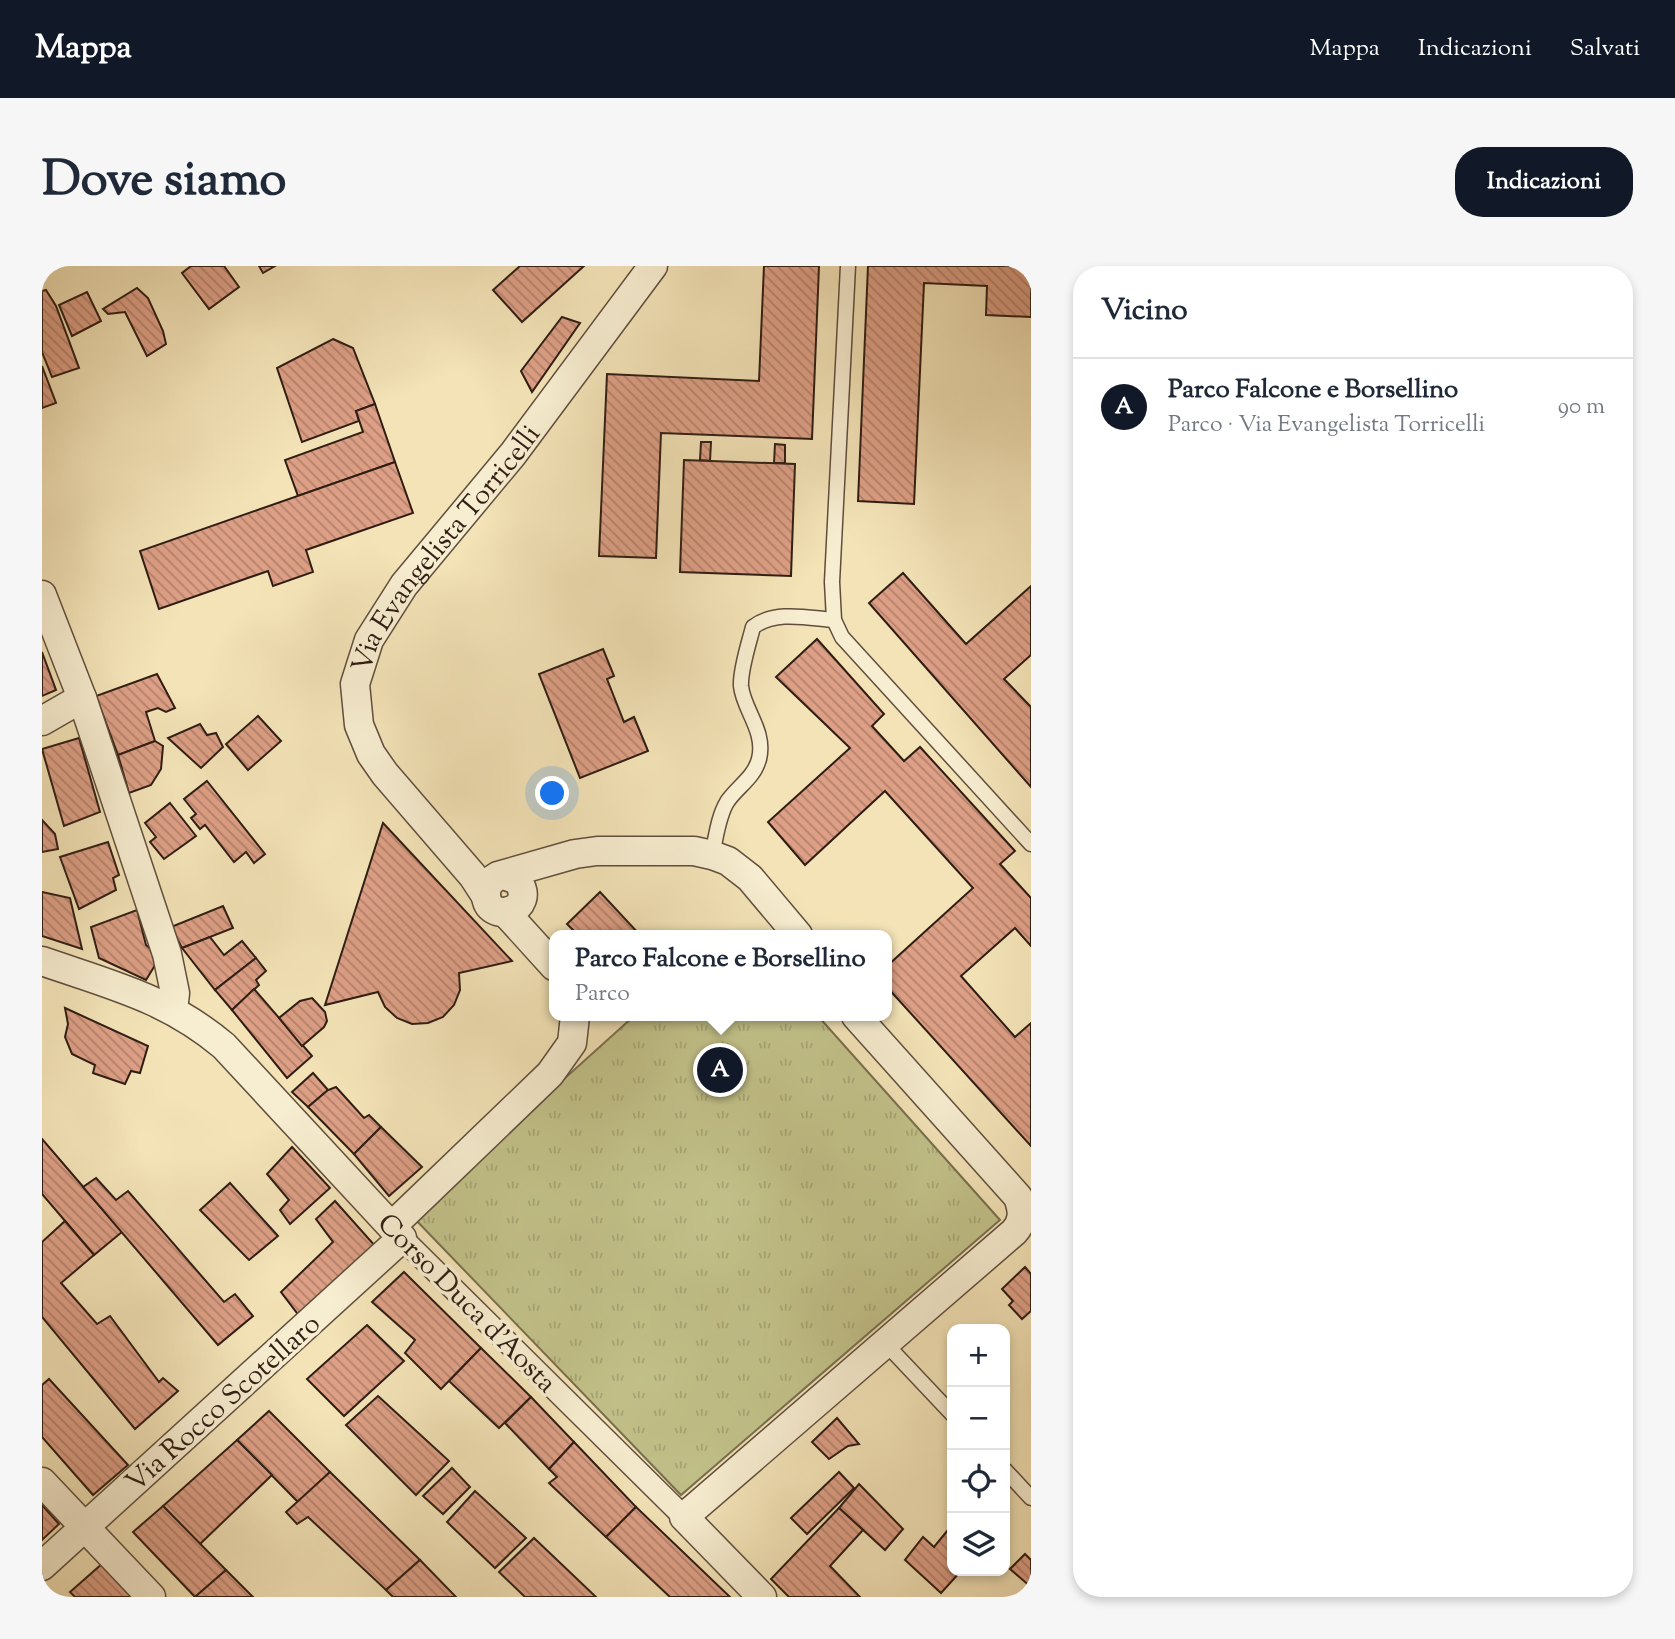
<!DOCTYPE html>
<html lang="it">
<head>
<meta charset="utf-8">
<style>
	body { margin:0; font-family:"Sorts Mill Goudy",serif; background:#f6f6f7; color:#1f2937 }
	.controls { position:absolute; right:21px; bottom:21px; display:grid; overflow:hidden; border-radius:14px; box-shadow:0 4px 10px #0003 }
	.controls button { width:63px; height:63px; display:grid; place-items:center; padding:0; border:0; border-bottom:2px solid #e0e1e3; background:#fff; color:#1f2937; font:35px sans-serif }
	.you { position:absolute; left:511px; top:528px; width:24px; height:24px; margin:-18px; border:5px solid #fff; border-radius:50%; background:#1a73e8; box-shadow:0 0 0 10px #1a73e833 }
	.badge { display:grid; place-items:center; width:46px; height:46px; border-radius:50%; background:#111827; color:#fff; font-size:23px; font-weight:700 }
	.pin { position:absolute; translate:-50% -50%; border:4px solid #fff; box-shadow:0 2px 7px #0006 }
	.popup { position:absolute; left:507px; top:664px; width:343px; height:91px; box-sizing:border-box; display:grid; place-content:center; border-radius:14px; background:#fff; filter:drop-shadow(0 2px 5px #0005); font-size:23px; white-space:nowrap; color:#747a83 }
	.popup b { font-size:26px; color:#1f2937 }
	.popup::after { content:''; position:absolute; left:50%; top:100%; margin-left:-14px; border:14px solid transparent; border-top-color:#fff }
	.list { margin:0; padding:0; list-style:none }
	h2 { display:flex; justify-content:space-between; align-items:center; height:91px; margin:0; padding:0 28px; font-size:30px }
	h2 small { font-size:23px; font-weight:400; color:#747a83 }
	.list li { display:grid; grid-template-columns:46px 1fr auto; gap:21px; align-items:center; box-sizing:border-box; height:98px; padding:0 28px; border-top:2px solid #e0e1e3 }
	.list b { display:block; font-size:26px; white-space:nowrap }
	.list p { margin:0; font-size:23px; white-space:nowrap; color:#747a83 }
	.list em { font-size:23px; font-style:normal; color:#747a83 }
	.icon { flex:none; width:38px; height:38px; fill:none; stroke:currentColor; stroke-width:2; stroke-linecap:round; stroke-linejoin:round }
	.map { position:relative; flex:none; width:989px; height:1331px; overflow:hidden; border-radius:28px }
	header { display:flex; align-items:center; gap:42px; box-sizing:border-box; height:98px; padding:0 35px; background:#111827; color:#fff }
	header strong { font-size:33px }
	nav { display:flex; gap:38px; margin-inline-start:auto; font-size:24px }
	.intro { display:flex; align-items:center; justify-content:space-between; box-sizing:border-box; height:168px; padding:0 42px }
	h1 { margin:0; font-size:49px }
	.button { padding:18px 32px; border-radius:28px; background:#111827; color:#fff; font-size:24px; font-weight:700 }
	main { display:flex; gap:42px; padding:0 42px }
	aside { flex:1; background:#fff; border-radius:28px; box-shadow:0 4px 10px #0003 }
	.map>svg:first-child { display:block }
</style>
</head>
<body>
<header>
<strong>Mappa</strong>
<nav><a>Mappa</a><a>Indicazioni</a><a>Salvati</a></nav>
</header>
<div class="intro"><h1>Dove siamo</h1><a class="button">Indicazioni</a></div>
<main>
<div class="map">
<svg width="989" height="1331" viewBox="0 0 989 1331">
	<defs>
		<pattern id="park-tufts" width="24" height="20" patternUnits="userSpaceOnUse" patternTransform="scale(1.75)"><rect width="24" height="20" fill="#c2c189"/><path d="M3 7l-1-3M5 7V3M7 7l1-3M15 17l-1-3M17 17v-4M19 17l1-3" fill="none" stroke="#a7a575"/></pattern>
		<pattern id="building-back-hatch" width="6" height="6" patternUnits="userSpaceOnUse" patternTransform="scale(1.75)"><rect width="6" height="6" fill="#dd9f85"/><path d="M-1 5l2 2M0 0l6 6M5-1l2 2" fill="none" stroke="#b4816c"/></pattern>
	</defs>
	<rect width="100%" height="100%" fill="#f3e3b7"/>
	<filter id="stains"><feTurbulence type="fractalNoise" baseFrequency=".00286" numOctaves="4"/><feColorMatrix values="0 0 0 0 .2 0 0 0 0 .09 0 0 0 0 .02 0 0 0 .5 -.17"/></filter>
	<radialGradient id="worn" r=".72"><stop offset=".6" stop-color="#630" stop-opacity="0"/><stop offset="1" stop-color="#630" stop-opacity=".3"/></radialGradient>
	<!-- park -->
	<path fill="url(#park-tufts)" stroke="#786f4e" stroke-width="2" d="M 592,750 L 776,750 L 958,954 L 639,1229 L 370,950 Z"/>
	<!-- building -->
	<g fill="url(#building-back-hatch)" stroke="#2f1d14" stroke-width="2">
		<path d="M 149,0 L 182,0 L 197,21 L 167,43 L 140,7 Z"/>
		<path d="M 217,0 L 233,0 L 221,7 Z"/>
		<path d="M 478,0 L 542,0 L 480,56 L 451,24 Z"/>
		<path d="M 722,0 L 777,0 L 770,173 L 619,167 L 614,292 L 557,290 L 565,108 L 717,115 Z"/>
		<path d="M 826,0 L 989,0 L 989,51 L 944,49 L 945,20 L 882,17 L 872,238 L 816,235 Z"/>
		<path d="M 95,22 L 106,32 L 121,65 L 124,78 L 105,90 L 83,46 L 66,48 L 61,43 Z"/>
		<path d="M 4,24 L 14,40 L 37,102 L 10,111 L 0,86 L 0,25 Z"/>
		<path d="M 45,26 L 59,55 L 30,70 L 17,39 Z"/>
		<path d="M 520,51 L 538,57 L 490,126 L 479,105 Z"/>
		<path d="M 291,73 L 311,82 L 333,138 L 314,145 L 317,155 L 260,176 L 235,102 Z"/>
		<path d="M 0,100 L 14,137 L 0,142 Z"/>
		<path d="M 333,138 L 353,196 L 256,230 L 243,194 L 321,166 L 314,145 Z"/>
		<path d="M 659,176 L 669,176 L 668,195 L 658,194 Z"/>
		<path d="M 733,178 L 743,179 L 743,197 L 732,197 Z"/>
		<path d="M 642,194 L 753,198 L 749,310 L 638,306 Z"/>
		<path d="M 353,196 L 371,247 L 264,284 L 271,306 L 231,320 L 226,305 L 117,343 L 98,285 Z"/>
		<path d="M 861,307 L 924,378 L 989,320 L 989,389 L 962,413 L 989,441 L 989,521 L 827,337 Z"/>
		<path d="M 775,373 L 842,448 L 830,460 L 862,495 L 878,481 L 973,585 L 958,598 L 989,632 L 989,680 L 973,662 L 919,710 L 973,771 L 989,757 L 989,880 L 844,720 L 844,701 L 931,622 L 843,525 L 763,599 L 726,556 L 808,482 L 734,411 Z"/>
		<path d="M 561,383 L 572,410 L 565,413 L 582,456 L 592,451 L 606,485 L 538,512 L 497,408 Z"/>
		<path d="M 0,386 L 14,424 L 0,430 Z"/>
		<path d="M 115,408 L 133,442 L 124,446 L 116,442 L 104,446 L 113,475 L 76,489 L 54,430 Z"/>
		<path d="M 216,450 L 239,475 L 206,504 L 184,478 Z"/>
		<path d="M 158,458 L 165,469 L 174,467 L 181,481 L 159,502 L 126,472 Z"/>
		<path d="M 37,472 L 58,546 L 22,560 L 0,483 Z"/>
		<path d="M 113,475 L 121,480 L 119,503 L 109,519 L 87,527 L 76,489 Z"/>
		<path d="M 165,515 L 223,588 L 212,597 L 204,586 L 192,596 L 163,559 L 158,563 L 149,552 L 154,548 L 142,533 Z"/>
		<path d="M 128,537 L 154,570 L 122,593 L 108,576 L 114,571 L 103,557 Z"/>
		<path d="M 0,554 L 13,568 L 16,583 L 0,586 Z"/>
		<path d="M 341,557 L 470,695 L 417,707 L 418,724 L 412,739 L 401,751 L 386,757 L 370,758 L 355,752 L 343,741 L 336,726 L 283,739 Z"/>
		<path d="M 66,576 L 77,609 L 71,612 L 74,624 L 37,643 L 18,591 Z"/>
		<path d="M 0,626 L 28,632 L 40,683 L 0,670 Z"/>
		<path d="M 558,626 L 598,669 L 536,669 L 525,658 Z"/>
		<path d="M 181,640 L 191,662 L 140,682 L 129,661 Z"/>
		<path d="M 95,644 L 104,679 L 118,691 L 104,714 L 57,692 L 49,661 Z"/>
		<path d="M 168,671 L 182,689 L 200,675 L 214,692 L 173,724 L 140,682 Z"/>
		<path d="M 214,692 L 224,705 L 214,714 L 217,719 L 190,744 L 173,724 Z"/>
		<path d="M 212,723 L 270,790 L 245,812 L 190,744 Z"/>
		<path d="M 270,732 L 283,746 L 285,755 L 282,761 L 260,780 L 237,752 L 258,735 Z"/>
		<path d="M 23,742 L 106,780 L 98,807 L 89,805 L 83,818 L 51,807 L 53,799 L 30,788 L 23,771 L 26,758 Z"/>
		<path d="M 271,807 L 286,824 L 266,841 L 250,826 Z"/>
		<path d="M 294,821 L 322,852 L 327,849 L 339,861 L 312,888 L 266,841 L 286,824 Z"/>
		<path d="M 339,861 L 380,901 L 347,930 L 312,888 Z"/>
		<path d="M 0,873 L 80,966 L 52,989 L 0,928 Z"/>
		<path d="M 250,881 L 288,922 L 248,958 L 238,944 L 247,934 L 225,908 Z"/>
		<path d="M 54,912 L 74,934 L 86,925 L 182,1036 L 193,1028 L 211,1050 L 176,1079 L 41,921 Z"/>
		<path d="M 188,917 L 236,970 L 207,994 L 158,944 Z"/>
		<path d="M 293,935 L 334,981 L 258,1051 L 239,1026 L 291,976 L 274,953 Z"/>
		<path d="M 23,955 L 52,989 L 19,1017 L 55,1058 L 68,1050 L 117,1116 L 121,1112 L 136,1125 L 93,1163 L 0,1051 L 0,976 Z"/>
		<path d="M 983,1001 L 989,1008 L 989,1045 L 980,1053 L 967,1039 L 971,1035 L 960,1023 Z"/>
		<path d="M 362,1006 L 439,1082 L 399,1123 L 363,1087 L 373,1074 L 330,1036 Z"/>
		<path d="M 325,1059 L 362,1095 L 302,1150 L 265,1113 Z"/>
		<path d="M 439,1082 L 489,1131 L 457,1162 L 407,1115 Z"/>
		<path d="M 7,1113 L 86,1199 L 51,1229 L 0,1171 L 0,1119 Z"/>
		<path d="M 336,1130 L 407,1195 L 374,1229 L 304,1159 Z"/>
		<path d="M 489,1131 L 532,1176 L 507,1203 L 463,1157 Z"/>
		<path d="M 227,1145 L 288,1206 L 256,1236 L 195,1174 Z"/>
		<path d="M 795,1152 L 817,1178 L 806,1180 L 787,1193 L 770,1176 Z"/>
		<path d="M 195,1174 L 230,1209 L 158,1278 L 121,1240 Z"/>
		<path d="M 532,1176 L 594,1241 L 564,1271 L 507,1217 L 515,1211 L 507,1203 Z"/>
		<path d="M 410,1202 L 428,1221 L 401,1248 L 381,1230 Z"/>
		<path d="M 288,1206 L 378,1294 L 344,1324 L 266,1251 L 255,1258 L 244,1246 Z"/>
		<path d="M 797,1206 L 812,1222 L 765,1268 L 749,1252 Z"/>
		<path d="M 817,1218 L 861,1263 L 843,1284 L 797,1242 Z"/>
		<path d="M 433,1225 L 484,1272 L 453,1302 L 405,1256 Z"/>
		<path d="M 0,1239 L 17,1258 L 0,1274 Z"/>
		<path d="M 121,1240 L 184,1304 L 153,1331 L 91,1266 Z"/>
		<path d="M 594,1241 L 688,1331 L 628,1331 L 564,1271 Z"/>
		<path d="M 797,1242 L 821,1264 L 788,1300 L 818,1331 L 747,1331 L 729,1313 Z"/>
		<path d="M 910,1259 L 910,1305 L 919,1305 L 899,1327 L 863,1294 L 881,1271 L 892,1281 Z"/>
		<path d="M 492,1272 L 554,1331 L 483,1331 L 457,1306 Z"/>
		<path d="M 983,1288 L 989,1294 L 989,1321 L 968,1303 Z"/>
		<path d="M 378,1294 L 414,1331 L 351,1331 L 344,1324 Z"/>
		<path d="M 61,1297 L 92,1331 L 33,1331 L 28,1326 Z"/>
		<path d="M 184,1304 L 211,1331 L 153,1331 Z"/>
	</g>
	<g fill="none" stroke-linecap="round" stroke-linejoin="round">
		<!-- service casing -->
		<g stroke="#604e3d" stroke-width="17">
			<g id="service">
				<path d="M 806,0 L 790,316 L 792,354 L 800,371 L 989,578"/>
				<path d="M 670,589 C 674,572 676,551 685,536 C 695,521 712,512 717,493 C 724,465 701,443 699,420 C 698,404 707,377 711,361 C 733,344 766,352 792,354"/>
				<path d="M 843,1077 L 910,1148"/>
				<path d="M 963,1204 L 989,1232"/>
			</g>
		</g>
		<!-- pedestrian casing -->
		<g stroke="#604e3d" stroke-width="24">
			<path id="pedestrian" d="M 360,972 L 642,1251"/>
		</g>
		<!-- minor casing -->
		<g stroke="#604e3d" stroke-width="31">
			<g id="minor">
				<path d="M 0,329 L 40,432 L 125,688 L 133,727 L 131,744"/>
				<path d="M 0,455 L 40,432"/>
				<path d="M 462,609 L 475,614 C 498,645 444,660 444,628 C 444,619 449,614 456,610 L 533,588 L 555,585 L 652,585 L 670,589 L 686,595 L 708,612 L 756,669"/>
				<path id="s1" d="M 444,630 L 431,610 L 343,508 L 329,488 L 317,459 L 313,418 L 327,374 L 362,319 L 471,188 L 611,0"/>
				<path d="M 463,646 L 512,700"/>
				<path d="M 0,695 C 69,719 125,732 182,780 L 360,972 L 0,1300"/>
				<path d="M 350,960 L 508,808 L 530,777 L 533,750"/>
				<path d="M 0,1216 L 109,1331"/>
				<path d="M 720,1331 L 642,1251 L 972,966 C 982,955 981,945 976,931 L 814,750"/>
			</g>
		</g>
		<!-- service -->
		<use href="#service" stroke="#f7edd0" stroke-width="14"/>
		<!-- pedestrian -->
		<use href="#pedestrian" stroke="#f7edd0" stroke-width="21"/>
		<!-- minor -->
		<use href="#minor" stroke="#f7edd0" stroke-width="28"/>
	</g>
	<g text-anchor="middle" stroke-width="7" stroke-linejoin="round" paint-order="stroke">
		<!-- street labels -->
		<g font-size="28" fill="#2f1d14" stroke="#f7edd0">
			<text dy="10" stroke="none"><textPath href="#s1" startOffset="420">Via Evangelista Torricelli</textPath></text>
			<text transform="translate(426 1036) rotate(45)" y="10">Corso Duca d'Aosta</text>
			<text transform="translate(180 1136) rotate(-42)" y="10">Via Rocco Scotellaro</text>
		</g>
	</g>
	<rect width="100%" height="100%" filter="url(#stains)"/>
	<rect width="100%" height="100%" fill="url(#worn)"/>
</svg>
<div class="controls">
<button>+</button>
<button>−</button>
<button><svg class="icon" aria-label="locate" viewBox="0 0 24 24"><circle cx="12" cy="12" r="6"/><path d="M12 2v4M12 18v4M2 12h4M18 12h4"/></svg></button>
<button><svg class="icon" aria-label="layers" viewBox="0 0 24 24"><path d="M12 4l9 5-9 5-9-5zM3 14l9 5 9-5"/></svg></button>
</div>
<div class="you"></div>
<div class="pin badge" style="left:678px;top:804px">A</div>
<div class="popup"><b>Parco Falcone e Borsellino</b>Parco</div>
</div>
<aside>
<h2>Vicino<small></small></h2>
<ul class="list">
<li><span class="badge">A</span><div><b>Parco Falcone e Borsellino</b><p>Parco · Via Evangelista Torricelli</p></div><em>90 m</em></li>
</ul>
</aside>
</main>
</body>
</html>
